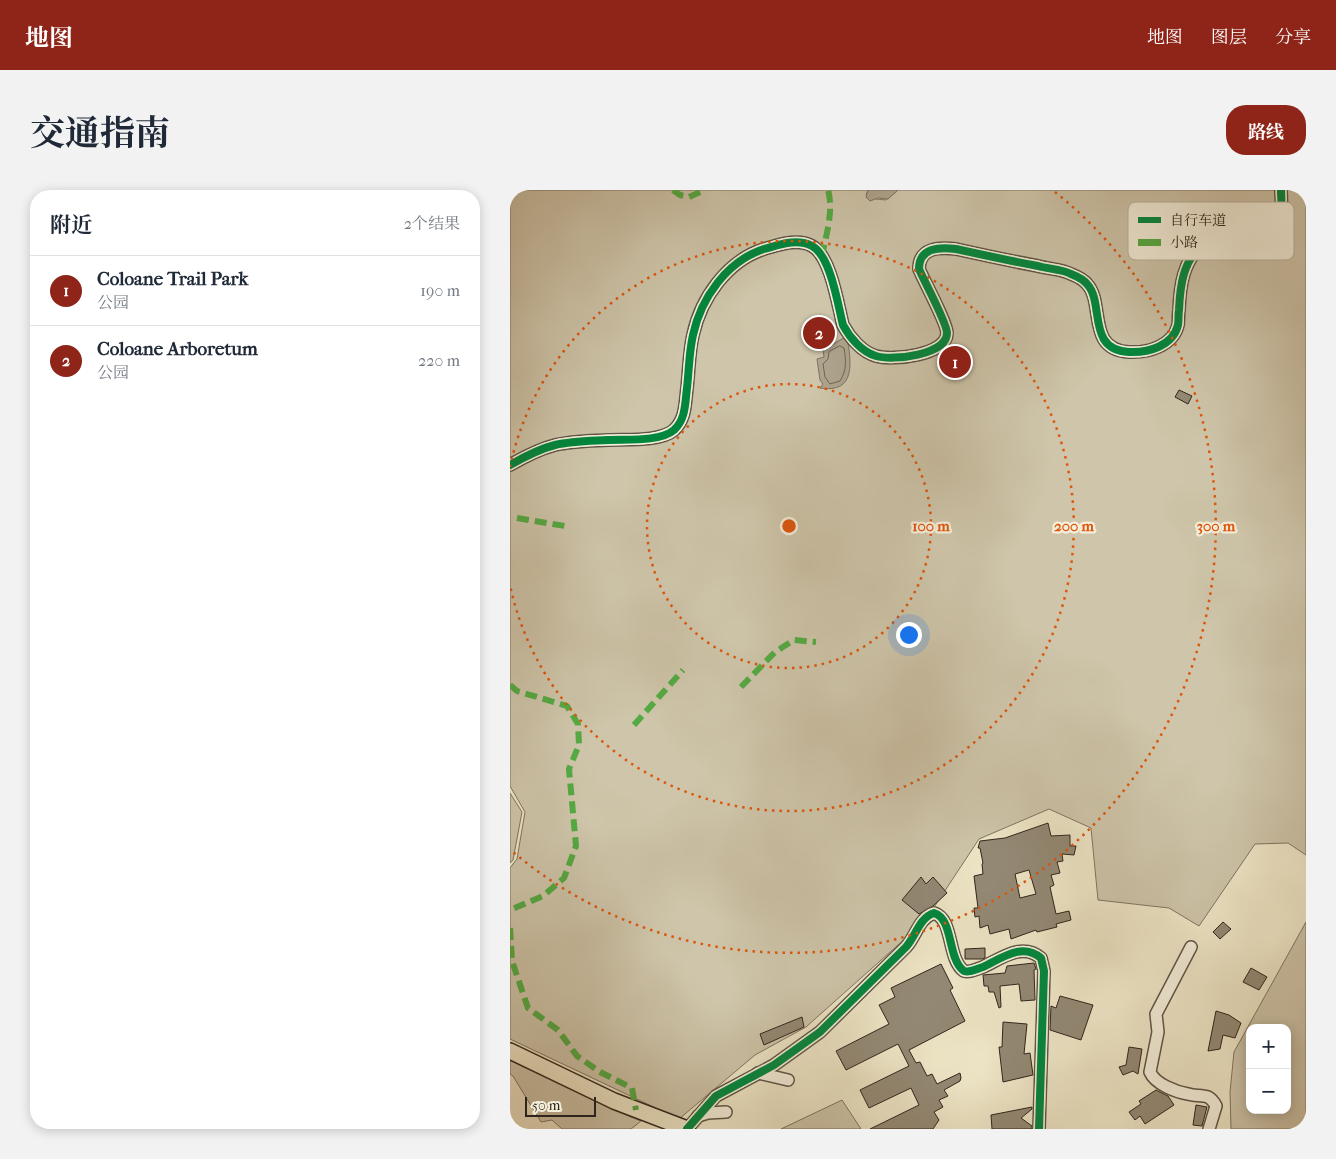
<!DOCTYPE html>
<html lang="zh">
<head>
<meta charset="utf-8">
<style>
	body { margin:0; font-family:"IM FELL French Canon","Noto Serif SC",serif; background:#f2f2f3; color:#1f2937 }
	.controls { position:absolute; right:15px; bottom:15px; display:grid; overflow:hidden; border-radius:10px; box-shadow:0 2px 12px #0003 }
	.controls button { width:45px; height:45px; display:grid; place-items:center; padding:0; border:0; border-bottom:1px solid #e0e1e3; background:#fff; color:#1f2937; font:25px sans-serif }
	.scale { position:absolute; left:15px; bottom:12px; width:71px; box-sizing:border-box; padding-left:5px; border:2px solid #30251c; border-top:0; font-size:14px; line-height:18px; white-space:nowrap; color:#30251c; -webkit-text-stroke:4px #f4efdb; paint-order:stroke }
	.you { position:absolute; left:398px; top:444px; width:18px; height:18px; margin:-12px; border:4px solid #fff; border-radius:50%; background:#1a73e8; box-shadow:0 0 0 8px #1a73e833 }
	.badge { display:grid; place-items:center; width:32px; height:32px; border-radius:50%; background:#8f2418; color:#fff; font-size:16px; font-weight:700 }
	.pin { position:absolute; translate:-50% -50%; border:2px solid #fff; box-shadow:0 1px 5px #0006 }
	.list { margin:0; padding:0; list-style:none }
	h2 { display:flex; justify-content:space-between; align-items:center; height:65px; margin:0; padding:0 20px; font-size:21px }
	h2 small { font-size:16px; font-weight:400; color:#747a83 }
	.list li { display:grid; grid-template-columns:32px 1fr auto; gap:15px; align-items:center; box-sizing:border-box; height:70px; padding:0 20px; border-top:1px solid #e0e1e3 }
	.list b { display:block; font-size:19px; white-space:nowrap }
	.list p { margin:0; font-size:16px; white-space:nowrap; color:#747a83 }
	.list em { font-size:16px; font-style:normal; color:#747a83 }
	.map { position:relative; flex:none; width:796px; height:939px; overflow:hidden; border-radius:20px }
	header { display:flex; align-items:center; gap:30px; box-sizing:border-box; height:70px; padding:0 25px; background:#8f2418; color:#fff }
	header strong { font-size:24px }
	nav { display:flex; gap:28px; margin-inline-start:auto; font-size:18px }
	.intro { display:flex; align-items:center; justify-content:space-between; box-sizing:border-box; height:120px; padding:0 30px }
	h1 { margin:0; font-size:35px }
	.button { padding:12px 22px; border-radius:20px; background:#8f2418; color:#fff; font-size:18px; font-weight:700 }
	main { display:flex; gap:30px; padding:0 30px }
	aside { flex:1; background:#fff; border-radius:20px; box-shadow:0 2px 12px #0003 }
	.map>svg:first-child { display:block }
</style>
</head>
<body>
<header>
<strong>地图</strong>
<nav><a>地图</a><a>图层</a><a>分享</a></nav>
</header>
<div class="intro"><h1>交通指南</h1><a class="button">路线</a></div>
<main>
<aside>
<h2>附近<small>2个结果</small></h2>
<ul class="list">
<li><span class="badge">1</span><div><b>Coloane Trail Park</b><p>公园</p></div><em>190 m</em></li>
<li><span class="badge">2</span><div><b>Coloane Arboretum</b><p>公园</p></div><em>220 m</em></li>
</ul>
</aside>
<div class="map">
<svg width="796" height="939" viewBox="0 0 796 939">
	<rect width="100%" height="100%" fill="#eee6c7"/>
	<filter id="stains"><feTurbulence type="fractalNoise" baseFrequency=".004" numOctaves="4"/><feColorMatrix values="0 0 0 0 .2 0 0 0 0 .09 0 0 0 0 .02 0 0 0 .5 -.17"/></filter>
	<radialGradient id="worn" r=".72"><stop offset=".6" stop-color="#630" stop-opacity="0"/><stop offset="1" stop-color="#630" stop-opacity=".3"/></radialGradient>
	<!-- green -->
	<g fill="#cec5aa" stroke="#7f7563" fill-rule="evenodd">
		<path d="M 0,0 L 358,0 L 356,5 L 366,9 L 376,10 L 388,0 L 796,0 L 796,665 L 778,653 L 745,654 L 689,736 L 659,718 L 588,710 L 581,638 L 539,619 L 469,649 L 415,731 L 296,837 L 245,865 L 169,929 L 0,849 L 0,678 L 7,669 L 15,622 L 0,596 Z"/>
		<path d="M 0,603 L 12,622 L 3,670 L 0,673 Z"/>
		<path d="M 796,732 L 796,939 L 721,939 L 720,902 L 724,862 ZM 740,838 L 777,838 L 777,920 L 740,920 Z"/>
		<path d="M 0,866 L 63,897 L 102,919 L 131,931 L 121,939 L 52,939 L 42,930 L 31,932 L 3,886 L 0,884 Z"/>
		<path d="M 332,910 L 351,939 L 271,939 Z"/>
	</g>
	<!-- water -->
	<g fill="#ada48d" stroke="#7b7160">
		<path d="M 358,0 L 388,0 L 378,9 L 368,8 L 360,11 L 356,7 Z"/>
		<path d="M 337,146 C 341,171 347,204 310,198 L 313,194 L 310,190 L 307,169 L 314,167 L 313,160 Z"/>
	</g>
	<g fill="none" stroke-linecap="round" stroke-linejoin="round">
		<!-- shore -->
		<path stroke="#6e6454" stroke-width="1" d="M 330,156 L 334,158 C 336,170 337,180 330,191 L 320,194 L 315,187 L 313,174 L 318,169 L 319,162 Z"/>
	</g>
	<!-- building -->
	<g fill="#938975" stroke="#30251c" fill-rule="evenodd">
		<path d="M 669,200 L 682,206 L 678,214 L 665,207 Z"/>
		<path d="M 538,633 L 541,646 L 560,645 L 560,656 L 566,656 L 564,665 L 552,664 L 553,671 L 547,672 L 550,683 L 541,685 L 544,695 L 540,697 L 546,724 L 559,721 L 561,730 L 546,734 L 547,737 L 527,742 L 526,740 L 501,749 L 499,739 L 480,744 L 478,735 L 470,738 L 469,726 L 465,727 L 464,718 L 468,718 L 464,686 L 473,684 L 472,674 L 473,673 L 470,658 L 468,658 L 470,651 L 495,648 ZM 519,680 L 526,704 L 510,708 L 505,684 Z"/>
		<path d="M 411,687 L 416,694 L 423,687 L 437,703 L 423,716 L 409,724 L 392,710 Z"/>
		<path d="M 713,732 L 721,739 L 710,749 L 703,742 Z"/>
		<path d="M 475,758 L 475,768 L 472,769 L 455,769 L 455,759 Z"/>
		<path d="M 524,773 L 526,779 L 524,780 L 525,810 L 511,811 L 509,794 L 490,796 L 491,817 L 489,818 L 484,802 L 479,802 L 478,796 L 474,796 L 473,785 L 495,783 L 497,776 Z"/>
		<path d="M 431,774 L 443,798 L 440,800 L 455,831 L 399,860 L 406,873 L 410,872 L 417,886 L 422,884 L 427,894 L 450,883 L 451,888 L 450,891 L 434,900 L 438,906 L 429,910 L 433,917 L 424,922 L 429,930 L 423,939 L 360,939 L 409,915 L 401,898 L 359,918 L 350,900 L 399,876 L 388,854 L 336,880 L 326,861 L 379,834 L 369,815 L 385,807 L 381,798 Z"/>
		<path d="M 741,778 L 757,787 L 749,800 L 733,792 Z"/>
		<path d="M 550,806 L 583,815 L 571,850 L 540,840 L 541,816 L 546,818 Z"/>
		<path d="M 706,821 L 719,825 L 731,833 L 725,848 L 713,845 L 710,859 L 698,861 Z"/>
		<path d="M 292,827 L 294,837 L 254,855 L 250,844 Z"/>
		<path d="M 493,832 L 517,834 L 514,864 L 520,863 L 523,885 L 493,892 L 489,857 L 492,857 Z"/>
		<path d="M 619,857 L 632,859 L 628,884 L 623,881 L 613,885 L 609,877 L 616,875 Z"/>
		<path d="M 646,900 L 658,906 L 664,915 L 635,934 L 630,926 L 625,930 L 619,922 L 631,914 L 629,911 Z"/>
		<path d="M 686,915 L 697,917 L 692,936 L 683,935 Z"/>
		<path d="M 522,917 L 522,919 L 511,928 L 522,936 L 522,939 L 482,939 L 481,925 Z"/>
	</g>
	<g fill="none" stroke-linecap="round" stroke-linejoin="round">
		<!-- minor casing -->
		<g stroke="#605547" stroke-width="14">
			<g id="minor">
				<path d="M 0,275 C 14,267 29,259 45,255 C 62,251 80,251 98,250 C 116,249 150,252 164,240 C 176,229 175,213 177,198 C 179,181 179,162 183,145 C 191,108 217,71 254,59 C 269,55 287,48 302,56 C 321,66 328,116 333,135 C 340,148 352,162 366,166 C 383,171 437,165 437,143 C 437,133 414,91 409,79 C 409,57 430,57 446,59 C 473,65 501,71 528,76 C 538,79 552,79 561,84 C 566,86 574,90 577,94 C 595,113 576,160 619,162 C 638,163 663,156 668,135 C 669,130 668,125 669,120 C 670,96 673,70 693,55 C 699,52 704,48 710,47 C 729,41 749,48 763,32 C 766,29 770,24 771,19 C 772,13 771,6 771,0"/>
				<path d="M 681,757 L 646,824 L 648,842 L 640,882 C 645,894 666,902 678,904 C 684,906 692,905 698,907 C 702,909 704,912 706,916 L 699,939"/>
				<path d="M 248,883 L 278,890"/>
				<path d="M 188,926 L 198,923 L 216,922"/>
				<path d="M 177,939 L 206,906 L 264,875 L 310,842 L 396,757 C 406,746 409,728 424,723 C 444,729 437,769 454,781 C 461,783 466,779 473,777 C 492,768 512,752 531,768 L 534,781 L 529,939"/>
			</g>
		</g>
		<!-- major casing -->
		<g stroke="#30251c" stroke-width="18">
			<path id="major" d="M 0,861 L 104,911 L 177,939"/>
		</g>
		<!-- minor -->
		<use href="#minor" stroke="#f4efdb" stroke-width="11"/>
		<!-- major -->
		<use href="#major" stroke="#eee6c7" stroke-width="15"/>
		<!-- quiet -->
		<g stroke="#54aa43" stroke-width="6" stroke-dasharray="12 6" stroke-linecap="butt">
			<path d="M 163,0 L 170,5 L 179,7 L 195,0"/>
			<path d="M 312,66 C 316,45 324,21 318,0"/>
			<path d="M 7,328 L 55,336"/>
			<path d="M 0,495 L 7,501 L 57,516 L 68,534 L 69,555 L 59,579 L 66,656 L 54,688 L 33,706 L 0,720"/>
			<path d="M 231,497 L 265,462 L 284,450 L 306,452"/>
			<path d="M 124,535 L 173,480"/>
			<path d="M 0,738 L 2,771 L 18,818 L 48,840 L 67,866 L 90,882 L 122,898 L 126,920"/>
		</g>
		<!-- cycleway casing -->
		<g stroke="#f4efdb" stroke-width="11">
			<g id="cycleway">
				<path d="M 0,275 C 14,267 29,259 45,255 C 62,251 80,251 98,250 C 116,249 150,252 164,240 C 176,229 175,213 177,198 C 179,181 179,162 183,145 C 191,108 217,71 254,59 C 269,55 287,48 302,56 C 321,66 328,116 333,135 C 340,148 352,162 366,166 C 383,171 437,165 437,143 C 437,133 414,91 409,79 C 409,57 430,57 446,59 C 473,65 501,71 528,76 C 538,79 552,79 561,84 C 566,86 574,90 577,94 C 595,113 576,160 619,162 C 638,163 663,156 668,135 C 669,130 668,125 669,120 C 670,96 673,70 693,55 C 699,52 704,48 710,47 C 729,41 749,48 763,32 C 766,29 770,24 771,19 C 772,13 771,6 771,0"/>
				<path d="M 177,939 L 206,906 L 264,875 L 310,842 L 396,757 C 406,746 409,728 424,723 C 444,729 437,769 454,781 C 461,783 466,779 473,777 C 492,768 512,752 531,768 L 534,781 L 529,939"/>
			</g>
		</g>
		<!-- cycleway -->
		<use href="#cycleway" stroke="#00873e" stroke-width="8"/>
	</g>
	<!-- distance rings -->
	<g fill="none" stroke="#df560d" stroke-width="2.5" stroke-dasharray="2.5 5">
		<circle cx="279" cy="336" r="142"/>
		<path d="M0 277A285 285 0 1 1 0 395"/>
		<path d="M545 2A427 427 0 1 1 2 661"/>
	</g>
	<!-- legend -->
	<rect x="618" y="12" width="166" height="58" rx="8" fill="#f4efdb" stroke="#b9b2a2" stroke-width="1"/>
	<rect x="628" y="27" width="23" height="6" fill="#00873e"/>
	<rect x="628" y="49" width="23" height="7" fill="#54aa43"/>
	<g font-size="14" fill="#30251c">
		<text x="660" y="35">自行车道</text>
		<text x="660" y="57">小路</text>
	</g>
	<circle cx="279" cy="336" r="8" fill="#df560d" stroke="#f4efdb" stroke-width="2.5"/>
	<g font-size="15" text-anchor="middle" font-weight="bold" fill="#df560d" stroke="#f4efdb" stroke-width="4.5" stroke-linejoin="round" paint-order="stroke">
		<text x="421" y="341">100 m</text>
		<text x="564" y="341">200 m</text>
		<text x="706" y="341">300 m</text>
	</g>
	<rect width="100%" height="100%" filter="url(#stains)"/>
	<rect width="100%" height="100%" fill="url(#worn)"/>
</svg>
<div class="controls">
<button>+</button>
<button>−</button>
</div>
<div class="scale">50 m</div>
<div class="you"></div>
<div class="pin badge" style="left:445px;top:172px">1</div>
<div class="pin badge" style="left:309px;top:143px">2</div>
</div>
</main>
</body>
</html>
